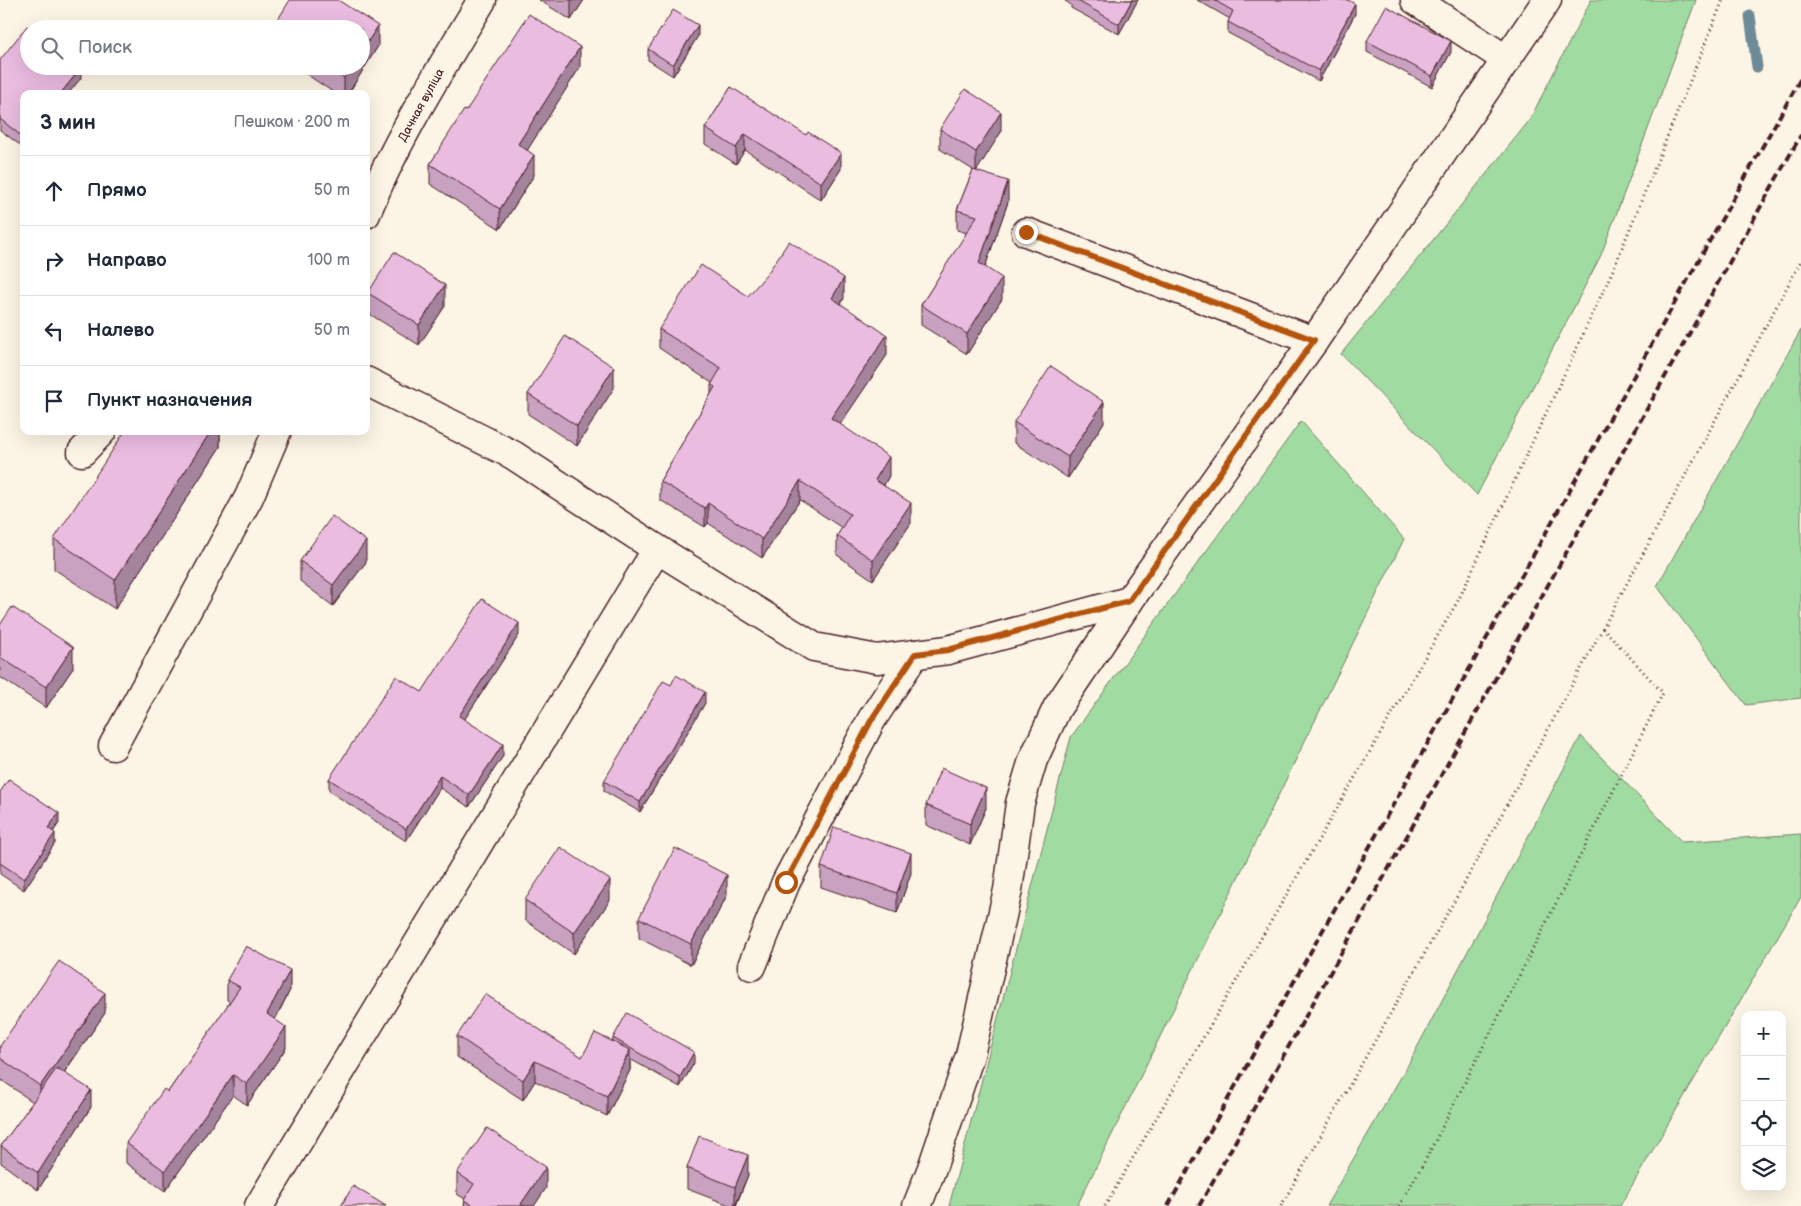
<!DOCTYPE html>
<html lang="ru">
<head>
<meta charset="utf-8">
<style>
	body { margin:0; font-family:"Balsamiq Sans",sans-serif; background:#f6f6f7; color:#1f2937 }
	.controls { position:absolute; right:15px; bottom:15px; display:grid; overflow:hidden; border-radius:10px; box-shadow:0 5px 20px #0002 }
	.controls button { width:45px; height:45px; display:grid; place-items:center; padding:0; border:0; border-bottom:1px solid #e0e1e3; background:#fff; color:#1f2937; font:25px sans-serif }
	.stop { position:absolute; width:15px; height:15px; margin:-11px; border:4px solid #b45309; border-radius:50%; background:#fff }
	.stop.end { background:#b45309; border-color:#fff; box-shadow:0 1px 5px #0008 }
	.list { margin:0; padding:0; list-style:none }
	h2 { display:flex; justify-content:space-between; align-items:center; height:65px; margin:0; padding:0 20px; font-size:21px }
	h2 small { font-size:16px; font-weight:400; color:#747a83 }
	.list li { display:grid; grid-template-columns:32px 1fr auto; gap:15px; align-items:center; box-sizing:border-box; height:70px; padding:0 20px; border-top:1px solid #e0e1e3 }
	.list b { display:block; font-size:19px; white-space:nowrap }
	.list em { font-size:16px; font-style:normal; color:#747a83 }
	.icon { flex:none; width:28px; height:28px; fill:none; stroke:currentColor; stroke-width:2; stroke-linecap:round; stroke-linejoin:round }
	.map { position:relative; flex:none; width:1801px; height:1206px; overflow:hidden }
	.search { position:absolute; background:#fff; box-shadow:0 5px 20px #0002; left:20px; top:20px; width:350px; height:55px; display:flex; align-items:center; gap:12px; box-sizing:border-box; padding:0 18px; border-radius:28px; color:#747a83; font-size:19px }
	.panel { position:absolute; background:#fff; box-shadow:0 5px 20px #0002; left:20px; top:90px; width:350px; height:345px; border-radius:10px }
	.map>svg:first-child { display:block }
</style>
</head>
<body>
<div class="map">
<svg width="1801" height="1206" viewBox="0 0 1801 1206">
	<rect width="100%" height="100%" fill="#fcf5e5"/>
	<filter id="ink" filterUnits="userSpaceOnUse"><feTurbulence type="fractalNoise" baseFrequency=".02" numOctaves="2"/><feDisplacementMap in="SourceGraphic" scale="10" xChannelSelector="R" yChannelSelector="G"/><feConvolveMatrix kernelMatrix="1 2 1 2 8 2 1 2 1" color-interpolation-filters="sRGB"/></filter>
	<g filter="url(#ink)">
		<!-- green -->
		<g fill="#a0dca2" stroke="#757e66">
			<path d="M 1591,0 L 1696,0 L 1601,255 L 1477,495 L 1341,354 L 1529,121 Z"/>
			<path d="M 1801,330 L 1801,698 L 1746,705 L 1657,586 Z"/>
			<path d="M 1301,421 L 1404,539 L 1077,1206 L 949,1206 L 1071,737 Z"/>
			<path d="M 1581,736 L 1682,842 L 1801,834 L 1801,897 L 1620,1206 L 1326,1206 L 1408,1065 Z"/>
		</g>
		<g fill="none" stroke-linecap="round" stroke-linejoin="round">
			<!-- stream -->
			<path stroke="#6d8a99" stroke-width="11" d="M 1750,16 L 1757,67"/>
			<!-- minor casing -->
			<g stroke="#4a1f2b" stroke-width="31">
				<g id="minor">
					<path d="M 1415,0 L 1507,60"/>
					<path d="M 366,214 C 395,141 442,67 482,0"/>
					<path d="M 1026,232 L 1314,341"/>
					<path d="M 366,381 L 513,455 L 657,549 L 814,647 L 877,659 L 948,650 L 1129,601"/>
					<path d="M 82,452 L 102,431"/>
					<path d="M 113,746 L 249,497 L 277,431"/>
					<path d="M 752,966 L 786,882 L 872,719 L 915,654"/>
					<path d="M 259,1206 L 657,549"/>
					<path d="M 917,1206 L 932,1168 L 970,1055 L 1008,890 L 1020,803 L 1033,760 L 1057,708 L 1129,601 L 1314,341 L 1547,0"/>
				</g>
			</g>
			<!-- path -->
			<g stroke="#4a1f2b" stroke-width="3" stroke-dasharray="1 4" stroke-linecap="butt">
				<path d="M 1105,1206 L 1459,599 L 1613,270 L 1723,0"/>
				<path d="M 1281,1206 L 1459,893 L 1603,628"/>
				<path d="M 1399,1206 L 1427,1157 L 1663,693 L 1603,628 L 1801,261"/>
			</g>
			<!-- minor -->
			<use href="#minor" stroke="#fcf5e5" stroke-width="28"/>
			<!-- rail -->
			<g stroke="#4a1f2b" stroke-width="4" stroke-dasharray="8 4" stroke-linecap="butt">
				<path d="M 1168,1206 L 1801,78"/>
				<path d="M 1199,1206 L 1801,135"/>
			</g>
		</g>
		<!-- wall -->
		<g fill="#c9a2c1" stroke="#4a1f2b">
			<path d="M 539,0 L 584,0 L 571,20 Z"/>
			<path d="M 1064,0 L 1138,0 L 1119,34 L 1071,8 L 1071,5 Z"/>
			<path d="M 1197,0 L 1348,0 L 1355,14 L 1319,81 L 1228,33 L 1228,22 L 1230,19 Z"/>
			<path d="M 698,36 L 673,76 L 648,60 L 648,49 Z"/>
			<path d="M 1367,41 L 1451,52 L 1432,87 L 1367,52 Z"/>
			<path d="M 378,46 L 348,94 L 336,94 L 294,66 L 361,66 Z"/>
			<path d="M 0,60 L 81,78 L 24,94 L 24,148 L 0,130 Z"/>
			<path d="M 580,67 L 527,150 L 534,175 L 500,229 L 430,184 L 430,164 L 466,111 Z"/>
			<path d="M 731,87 L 841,169 L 821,200 L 745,150 L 736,164 L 705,144 L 705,128 Z"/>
			<path d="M 940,129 L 1001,132 L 976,171 L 1008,202 L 985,267 L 1002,299 L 967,354 L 921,325 L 921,305 L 967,233 L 957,230 L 957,210 L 973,170 L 940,149 Z"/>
			<path d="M 368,293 L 445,306 L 419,345 L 368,313 Z"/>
			<path d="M 748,296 L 844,298 L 841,304 L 887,355 L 840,424 L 889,476 L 884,485 L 911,523 L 873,580 L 837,555 L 837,536 L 842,528 L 800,500 L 762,558 L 708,523 L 705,527 L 660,500 L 660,481 L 711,394 L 711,385 L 712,383 L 659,348 L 659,329 Z"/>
			<path d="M 614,388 L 577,446 L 528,414 L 528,394 Z"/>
			<path d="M 1014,422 L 1104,422 L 1068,478 L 1014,443 Z"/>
			<path d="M 220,431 L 220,447 L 115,609 L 54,569 L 54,539 Z"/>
			<path d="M 300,561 L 366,562 L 333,606 L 300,581 Z"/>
			<path d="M 0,625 L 73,668 L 46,708 L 0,677 Z"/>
			<path d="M 519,635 L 464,720 L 503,756 L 469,807 L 440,788 L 406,841 L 329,791 L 329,779 L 422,692 Z"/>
			<path d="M 705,703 L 640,812 L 604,791 L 604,781 Z"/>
			<path d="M 0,792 L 59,823 L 53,832 L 55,843 L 24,890 L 0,874 Z"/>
			<path d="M 926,805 L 986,808 L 970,845 L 926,825 Z"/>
			<path d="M 821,867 L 911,873 L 897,913 L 821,887 Z"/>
			<path d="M 727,895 L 691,965 L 639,938 L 639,918 Z"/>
			<path d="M 525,900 L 610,900 L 574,954 L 525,920 Z"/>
			<path d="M 227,980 L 290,990 L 275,1020 L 286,1048 L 247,1105 L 233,1095 L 165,1191 L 126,1163 L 126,1143 L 168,1092 L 230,1002 L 227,1000 Z"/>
			<path d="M 105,1013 L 64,1073 L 91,1107 L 38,1190 L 1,1163 L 1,1146 L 33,1102 L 0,1079 L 0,1046 Z"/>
			<path d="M 457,1036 L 582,1057 L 613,1041 L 613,1038 L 694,1063 L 680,1087 L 630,1059 L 630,1070 L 607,1116 L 535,1081 L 523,1100 L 457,1057 Z"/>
			<path d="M 687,1168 L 748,1175 L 736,1206 L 732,1206 L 687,1189 Z"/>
			<path d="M 457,1173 L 546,1188 L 534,1206 L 464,1206 L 465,1199 L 457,1194 Z"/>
		</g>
		<!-- shaded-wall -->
		<g fill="#a4849d" stroke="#4a1f2b">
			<path d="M 571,0 L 584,0 L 571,20 Z"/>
			<path d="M 1132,0 L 1138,0 L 1119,34 L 1119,24 Z"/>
			<path d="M 1355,4 L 1355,14 L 1319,81 L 1319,71 Z"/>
			<path d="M 698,25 L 698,36 L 673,76 L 673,65 Z"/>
			<path d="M 378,26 L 378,46 L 348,94 L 344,94 L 344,78 L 352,66 L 361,66 L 361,52 Z"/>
			<path d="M 1451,41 L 1451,52 L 1432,87 L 1432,76 Z"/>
			<path d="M 580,47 L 580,67 L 518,165 L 518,144 Z"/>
			<path d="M 81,68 L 81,78 L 68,94 L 60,94 Z"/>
			<path d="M 1001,112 L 1001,132 L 976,172 L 976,152 Z"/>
			<path d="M 745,134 L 745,150 L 736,164 L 736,148 Z"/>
			<path d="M 841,153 L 841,169 L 821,200 L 821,183 Z"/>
			<path d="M 534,155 L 534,175 L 500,229 L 500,209 Z"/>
			<path d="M 1008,181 L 1008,202 L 979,284 L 979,263 Z"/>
			<path d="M 844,278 L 844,298 L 832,317 L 832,298 Z"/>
			<path d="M 1002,278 L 1002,299 L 967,354 L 967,334 Z"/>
			<path d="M 445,285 L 445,306 L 419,345 L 419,325 Z"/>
			<path d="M 887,335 L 887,355 L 831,438 L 831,418 Z"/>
			<path d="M 614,367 L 614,388 L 577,446 L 577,426 Z"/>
			<path d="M 1104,402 L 1104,422 L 1068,478 L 1068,457 Z"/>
			<path d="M 211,431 L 220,431 L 220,447 L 115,609 L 115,580 Z"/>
			<path d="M 889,457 L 889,476 L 875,499 L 875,480 Z"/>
			<path d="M 800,481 L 800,500 L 762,558 L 762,539 Z"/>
			<path d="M 708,503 L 708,523 L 705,527 L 705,508 Z"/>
			<path d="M 911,503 L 911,523 L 873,580 L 873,560 Z"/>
			<path d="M 366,541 L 366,562 L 333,606 L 333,585 Z"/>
			<path d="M 519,623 L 519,635 L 459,728 L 459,716 Z"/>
			<path d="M 73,647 L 73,668 L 46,708 L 46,687 Z"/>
			<path d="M 705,692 L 705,703 L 640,812 L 640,802 Z"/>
			<path d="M 503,744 L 503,756 L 469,807 L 469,795 Z"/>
			<path d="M 440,776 L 440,788 L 406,841 L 406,829 Z"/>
			<path d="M 986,788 L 986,808 L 970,845 L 970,824 Z"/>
			<path d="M 59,813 L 59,823 L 48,839 L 48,828 Z"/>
			<path d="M 55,833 L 55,843 L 24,890 L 24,879 Z"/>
			<path d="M 911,853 L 911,873 L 897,913 L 897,893 Z"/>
			<path d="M 727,875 L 727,895 L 691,965 L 691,944 Z"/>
			<path d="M 610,880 L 610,900 L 574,954 L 574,933 Z"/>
			<path d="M 290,970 L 290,990 L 267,1034 L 267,1014 Z"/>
			<path d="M 105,993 L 105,1013 L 40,1107 L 40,1086 Z"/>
			<path d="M 286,1027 L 286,1048 L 247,1105 L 247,1084 Z"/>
			<path d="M 630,1050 L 630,1070 L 607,1116 L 607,1096 Z"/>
			<path d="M 694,1052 L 694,1063 L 680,1087 L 680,1077 Z"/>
			<path d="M 535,1061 L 535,1081 L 523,1100 L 523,1080 Z"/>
			<path d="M 233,1075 L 233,1095 L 165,1191 L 165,1171 Z"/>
			<path d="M 91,1090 L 91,1107 L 38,1190 L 38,1173 Z"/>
			<path d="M 748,1155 L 748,1175 L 735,1206 L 735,1187 Z"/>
			<path d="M 546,1167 L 546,1188 L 534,1206 L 521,1206 L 521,1204 Z"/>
		</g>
		<!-- building -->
		<g fill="#eabce0" stroke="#4a1f2b">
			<path d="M 290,0 L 338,0 L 378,26 L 361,52 L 361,29 L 272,29 Z"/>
			<path d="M 1076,0 L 1132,0 L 1119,24 Z"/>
			<path d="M 1214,0 L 1348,0 L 1355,4 L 1319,71 L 1228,22 L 1233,11 Z"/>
			<path d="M 1386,6 L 1451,41 L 1432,76 L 1367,41 Z"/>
			<path d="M 673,10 L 698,25 L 673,65 L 648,49 Z"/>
			<path d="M 529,14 L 580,47 L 518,144 L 534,155 L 500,209 L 430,164 L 464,110 L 466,111 Z"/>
			<path d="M 27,26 L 31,29 L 29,29 L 29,66 L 79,66 L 81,68 L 60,94 L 24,94 L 24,138 L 0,119 L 0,60 Z"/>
			<path d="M 325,66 L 352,66 L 344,78 Z"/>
			<path d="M 731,87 L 806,135 L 808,132 L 841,153 L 821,183 L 745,134 L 736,148 L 705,128 Z"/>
			<path d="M 965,89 L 1001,112 L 976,152 L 940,129 Z"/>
			<path d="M 973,170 L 1008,181 L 979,263 L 1002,278 L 967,334 L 921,305 L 977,216 L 957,210 Z"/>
			<path d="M 789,241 L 844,278 L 832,298 L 887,335 L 831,418 L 889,457 L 875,480 L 911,503 L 873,560 L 837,536 L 850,514 L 800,481 L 762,539 L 708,503 L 705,508 L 660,481 L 715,387 L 711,385 L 721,368 L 659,329 L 701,265 L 748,296 L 767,274 Z"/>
			<path d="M 394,252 L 445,285 L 419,325 L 368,293 Z"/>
			<path d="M 565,336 L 614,367 L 577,426 L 528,394 Z"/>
			<path d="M 1051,366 L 1104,402 L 1068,457 L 1014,422 Z"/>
			<path d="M 125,431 L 211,431 L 115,580 L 54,539 Z"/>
			<path d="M 332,516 L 366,541 L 333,585 L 300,561 Z"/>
			<path d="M 482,599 L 519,623 L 459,716 L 503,744 L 469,795 L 440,776 L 406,829 L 329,779 L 396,676 L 422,692 Z"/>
			<path d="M 12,607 L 73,647 L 46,687 L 0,657 L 0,625 Z"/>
			<path d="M 676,675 L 705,692 L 640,802 L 604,781 L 663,681 L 671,685 Z"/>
			<path d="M 941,768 L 986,788 L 970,824 L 926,805 Z"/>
			<path d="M 9,779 L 59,813 L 48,828 L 55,833 L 24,879 L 0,863 L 0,792 Z"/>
			<path d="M 834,827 L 911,853 L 897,893 L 821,867 Z"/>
			<path d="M 560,847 L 610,880 L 574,933 L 525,900 Z"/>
			<path d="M 675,848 L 727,875 L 691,944 L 639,918 Z"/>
			<path d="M 246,946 L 290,970 L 267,1014 L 286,1027 L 247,1084 L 233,1075 L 165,1171 L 126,1143 L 164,1089 L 168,1092 L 240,987 L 227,980 Z"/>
			<path d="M 59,961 L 105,993 L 40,1086 L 0,1058 L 0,1046 Z"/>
			<path d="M 485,994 L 582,1057 L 595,1033 L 630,1050 L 607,1096 L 535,1061 L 523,1080 L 457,1036 Z"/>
			<path d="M 627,1013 L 694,1052 L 680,1077 L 613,1038 Z"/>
			<path d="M 57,1068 L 91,1090 L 38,1173 L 1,1146 Z"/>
			<path d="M 487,1128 L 546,1167 L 521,1204 L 524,1206 L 474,1206 L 464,1200 L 474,1184 L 457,1173 Z"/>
			<path d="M 699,1136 L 748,1155 L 735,1187 L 687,1168 Z"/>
			<path d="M 353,1186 L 386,1206 L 341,1206 Z"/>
		</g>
	</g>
	<g fill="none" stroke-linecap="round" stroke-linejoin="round" filter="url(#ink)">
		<!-- route -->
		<path stroke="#b45309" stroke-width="6" d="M 786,882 L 872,719 L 915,654 L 948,650 L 1129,601 L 1314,340 L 1026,232"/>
	</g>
	<g text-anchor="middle" stroke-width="5" stroke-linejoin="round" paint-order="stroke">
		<!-- street labels -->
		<g font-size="12" fill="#4a1f2b" stroke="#fcf5e5">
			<text transform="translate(421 105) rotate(-61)" y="4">Дачная вуліца</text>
		</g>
	</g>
</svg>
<div class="controls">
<button>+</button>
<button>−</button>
<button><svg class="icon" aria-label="locate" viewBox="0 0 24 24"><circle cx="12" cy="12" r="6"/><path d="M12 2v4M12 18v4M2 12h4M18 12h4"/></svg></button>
<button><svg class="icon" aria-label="layers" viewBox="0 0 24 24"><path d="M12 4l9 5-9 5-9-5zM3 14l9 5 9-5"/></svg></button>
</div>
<div class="stop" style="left:786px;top:882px"></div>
<div class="stop end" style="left:1026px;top:232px"></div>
<div class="search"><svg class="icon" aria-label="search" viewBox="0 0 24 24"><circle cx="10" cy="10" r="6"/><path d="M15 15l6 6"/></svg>Поиск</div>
<section class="panel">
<h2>3 мин<small>Пешком · 200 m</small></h2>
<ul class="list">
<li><svg class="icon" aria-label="ahead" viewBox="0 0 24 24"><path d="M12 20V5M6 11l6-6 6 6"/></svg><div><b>Прямо</b></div><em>50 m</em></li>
<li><svg class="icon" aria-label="right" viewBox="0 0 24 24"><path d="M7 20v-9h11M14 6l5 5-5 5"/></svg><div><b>Направо</b></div><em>100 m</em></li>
<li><svg class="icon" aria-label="left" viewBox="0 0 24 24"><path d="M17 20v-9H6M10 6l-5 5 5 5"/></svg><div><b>Налево</b></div><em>50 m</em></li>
<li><svg class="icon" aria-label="arrive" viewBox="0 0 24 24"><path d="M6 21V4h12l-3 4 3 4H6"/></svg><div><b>Пункт назначения</b></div></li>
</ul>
</section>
</div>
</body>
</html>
